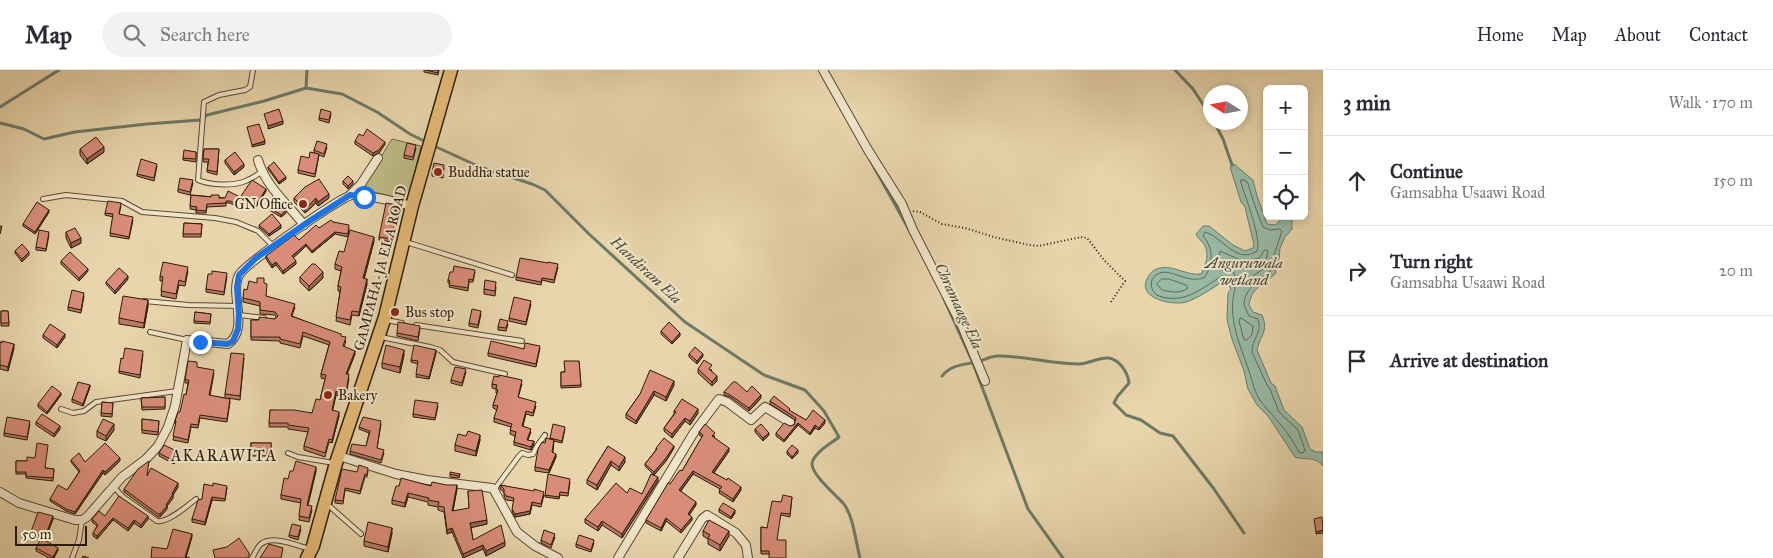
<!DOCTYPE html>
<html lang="en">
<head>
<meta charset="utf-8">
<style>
	body { margin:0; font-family:"IM FELL Great Primer",serif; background:#f2f2f3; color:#2b2b33 }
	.controls { position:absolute; right:15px; top:15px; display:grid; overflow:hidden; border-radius:8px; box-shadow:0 2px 8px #0003 }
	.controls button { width:45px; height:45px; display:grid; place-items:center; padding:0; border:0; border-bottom:1px solid #e1e1e2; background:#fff; color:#2b2b33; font:25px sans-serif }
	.compass { position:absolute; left:1203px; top:15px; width:45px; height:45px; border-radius:50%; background:#fff; box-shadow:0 2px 8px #0003; rotate:281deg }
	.scale { position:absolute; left:15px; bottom:12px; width:72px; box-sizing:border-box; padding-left:5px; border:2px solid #2c1c08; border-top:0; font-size:14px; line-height:18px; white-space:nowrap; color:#2c1c08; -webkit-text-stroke:4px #f0e4c9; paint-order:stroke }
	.stop { position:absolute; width:15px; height:15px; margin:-11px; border:4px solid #1a73e8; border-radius:50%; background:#fff }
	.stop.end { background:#1a73e8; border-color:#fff; box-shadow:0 1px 5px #0008 }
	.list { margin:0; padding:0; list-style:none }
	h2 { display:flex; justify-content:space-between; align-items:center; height:65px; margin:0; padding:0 20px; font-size:21px }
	h2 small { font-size:16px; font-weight:400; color:#7c7c81 }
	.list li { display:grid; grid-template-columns:32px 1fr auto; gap:15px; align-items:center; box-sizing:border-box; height:90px; padding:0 20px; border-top:1px solid #e1e1e2 }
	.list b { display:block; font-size:19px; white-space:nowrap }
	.list p { margin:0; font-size:16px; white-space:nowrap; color:#7c7c81 }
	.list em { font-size:16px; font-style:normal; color:#7c7c81 }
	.icon { flex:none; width:28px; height:28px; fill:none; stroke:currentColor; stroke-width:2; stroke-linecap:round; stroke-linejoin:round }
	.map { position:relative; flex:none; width:1323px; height:488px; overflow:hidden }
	header { display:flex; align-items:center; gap:30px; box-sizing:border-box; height:70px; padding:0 25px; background:#fff; border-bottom:1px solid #e1e1e2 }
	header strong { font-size:24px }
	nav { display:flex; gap:28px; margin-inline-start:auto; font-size:18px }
	.search { width:350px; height:45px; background:#f2f2f3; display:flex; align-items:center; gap:12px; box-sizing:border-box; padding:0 18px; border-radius:28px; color:#7c7c81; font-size:19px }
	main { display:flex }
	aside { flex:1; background:#fff }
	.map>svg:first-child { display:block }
</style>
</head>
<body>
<header>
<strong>Map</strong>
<div class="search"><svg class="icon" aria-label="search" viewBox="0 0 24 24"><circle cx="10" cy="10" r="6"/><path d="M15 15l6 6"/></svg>Search here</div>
<nav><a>Home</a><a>Map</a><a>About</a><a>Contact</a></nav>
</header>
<main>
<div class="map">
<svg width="1323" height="488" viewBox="0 0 1323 488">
	<rect width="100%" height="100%" fill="#e8d5ac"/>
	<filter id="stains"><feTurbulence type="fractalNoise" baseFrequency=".004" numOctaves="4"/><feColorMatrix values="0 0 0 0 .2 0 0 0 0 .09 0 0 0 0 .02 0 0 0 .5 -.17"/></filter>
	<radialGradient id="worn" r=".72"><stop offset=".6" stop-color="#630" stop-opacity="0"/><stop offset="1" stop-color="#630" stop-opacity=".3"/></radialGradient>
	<!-- green -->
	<path fill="#bdbb84" stroke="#746c46" d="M 392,69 L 421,76 L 408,130 L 361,119 Z"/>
	<!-- water -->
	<path fill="#98b9a5" stroke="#6d7a66" d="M 1234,94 L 1253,110 L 1257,126 L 1267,154 L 1275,155 L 1280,151 L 1281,146 L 1292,146 L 1292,159 L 1285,167 L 1280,178 L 1279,189 L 1275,195 L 1276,203 C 1265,214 1251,217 1249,235 L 1253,242 L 1262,245 C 1269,262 1260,265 1257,280 L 1271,313 L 1275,316 L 1284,340 L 1302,357 L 1310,379 L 1316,382 L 1323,382 L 1323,396 C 1313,385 1306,391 1295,387 L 1268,346 L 1257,335 L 1248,319 L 1244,301 L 1232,269 L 1227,250 L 1228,223 L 1231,219 L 1227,212 L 1224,211 C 1212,218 1199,228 1186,232 C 1172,236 1135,228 1148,207 C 1151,202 1154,199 1160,198 C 1174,195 1187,206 1201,204 C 1206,195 1210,184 1204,174 C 1201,170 1198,169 1196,164 L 1203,156 L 1209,156 L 1233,175 L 1245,181 L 1253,178 L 1254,175 L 1245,137 L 1241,132 L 1230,97 Z"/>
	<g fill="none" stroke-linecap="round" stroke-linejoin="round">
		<!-- shore -->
		<g stroke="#626a56" stroke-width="1">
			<path d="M 1241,110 L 1244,110 L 1248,113 C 1252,129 1257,142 1263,157 L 1270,160 L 1280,159 L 1282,161 C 1279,169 1277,177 1274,185 C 1273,192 1270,194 1270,202 C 1259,210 1244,219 1244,235 L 1249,246 L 1258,249 C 1263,263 1251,270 1252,282 L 1267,315 L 1270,319 L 1279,342 L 1298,360 L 1305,380 L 1303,383 L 1299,382 C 1290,364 1275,348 1262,333 C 1254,323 1253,312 1249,301 C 1240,274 1227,248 1235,219 L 1231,209 L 1222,206 C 1210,213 1198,223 1184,227 C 1177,229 1164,229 1157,225 C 1150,220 1149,210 1156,205 C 1169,195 1188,216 1205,207 C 1213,193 1214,179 1203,166 L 1205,162 C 1223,167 1236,195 1257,181 C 1262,169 1245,126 1241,113 Z"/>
			<path d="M 1265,180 L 1267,180 L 1268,182 L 1263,199 L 1253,206 L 1244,216 L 1241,215 L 1233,202 L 1217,199 L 1220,181 L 1245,192 L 1259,188 Z"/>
			<path d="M 1162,209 L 1169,209 L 1186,215 L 1188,218 C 1180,224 1171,222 1162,220 L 1157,214 Z"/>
			<path d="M 1241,248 L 1253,256 L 1252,264 L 1247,270 L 1244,270 L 1239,251 Z"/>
		</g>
		<!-- stream -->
		<g stroke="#6d7a66" stroke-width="3">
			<path d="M 307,0 L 306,18 L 342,24 L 377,42 L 410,64 L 426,72"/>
			<path d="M 1175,0 L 1193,19 L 1210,45"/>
			<path d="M 0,37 L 59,0"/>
			<path d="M 1214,52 L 1223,69 L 1232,95"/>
			<path d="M 0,53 L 24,59 L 44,69 L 75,62 L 147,54 L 200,50 L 207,45 L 264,31 L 306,18"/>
			<path d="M 432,75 L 480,97 L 532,114 L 545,120 L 589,164 L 685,252 L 764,305 L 805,320 L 824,341 L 839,367 C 832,373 813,383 812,394 C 812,405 836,425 843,433 C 853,444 856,473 860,488"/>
			<path d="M 870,90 L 912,165"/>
			<path d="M 944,229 L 973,293 L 1028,439 L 1063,488"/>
			<path d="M 942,306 C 950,296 960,295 972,293 C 981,292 989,286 998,286 C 1025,286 1052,294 1079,294 C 1089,294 1098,287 1109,288 C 1120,290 1128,303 1129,313 L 1117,327 L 1114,333 L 1126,345 L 1141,350 L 1160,363 L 1173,366 L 1214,419 L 1244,463"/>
		</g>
		<!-- service casing -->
		<g stroke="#5b4a31" stroke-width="6">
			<g id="service">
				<path d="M 253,0 L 250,17 L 245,20 L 219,25 L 204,32 L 198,110 C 209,115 231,116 243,112 C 249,110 256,106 261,102"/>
				<path d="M 43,129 L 66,125 L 122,131 L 142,142 L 215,148 L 236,152 L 258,161 L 273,176"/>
				<path d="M 406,172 L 512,205"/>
				<path d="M 144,231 L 188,235 L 238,236"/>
				<path d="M 239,245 L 264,248"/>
				<path d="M 386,250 L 402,253"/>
				<path d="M 416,255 L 522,271"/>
				<path d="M 150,262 L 187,270"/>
				<path d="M 381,267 L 430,277 L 440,280 L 453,292 L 505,304"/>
				<path d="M 61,339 L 73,343 L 84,341 L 96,332 L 177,321"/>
				<path d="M 288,383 L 298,387 L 334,393"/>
				<path d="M 114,417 L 123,427 L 157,451 C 168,453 187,436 196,429"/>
				<path d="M 494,420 L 519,386 L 522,383 L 528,385 L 533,384 L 537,376 L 545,365"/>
				<path d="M 327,434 L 361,464"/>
				<path d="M 72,488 L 79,470 L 82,450"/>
				<path d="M 252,488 C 255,484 257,477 261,474 C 273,465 296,475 309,479"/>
			</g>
		</g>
		<!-- minor casing -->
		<g stroke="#5b4a31" stroke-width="10">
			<g id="minor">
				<path d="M 823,0 L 868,80 L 902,134 L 913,160 L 962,256 L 985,311"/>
				<path d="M 258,90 C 266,117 287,133 304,155"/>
				<path d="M 350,125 L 361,114 L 378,88"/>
				<path d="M 339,386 L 396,404 L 427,410 L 492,418 L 494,420 L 517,462 L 535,476 L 558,488"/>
				<path d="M 0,422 L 19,433 L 75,450 L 82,450 L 87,447 L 122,407 L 146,389 L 158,376 L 168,357 L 175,336 L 187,270 L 228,274 C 250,258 229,225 239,205 C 245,194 342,126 352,125 C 370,124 394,132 412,136"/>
				<path d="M 618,488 L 693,364 L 719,329 L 727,332 L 751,350 L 765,337 L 791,353"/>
				<path d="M 678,488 L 702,449 L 707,445 L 736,463 L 746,475 L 748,488"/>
			</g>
		</g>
		<!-- trunk casing -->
		<g stroke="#2c1c08" stroke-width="15">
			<path id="trunk" d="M 307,488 L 313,476 L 336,393 L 385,247 L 412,136 L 451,0"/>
		</g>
		<!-- path -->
		<path stroke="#2c1c08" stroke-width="2" stroke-dasharray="1 2.5" stroke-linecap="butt" d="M 913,141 L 920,142 L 942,154 L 965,158 L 994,167 L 1029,175 L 1039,176 L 1081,167 L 1087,168 L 1104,190 L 1125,211 L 1111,232"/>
		<!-- service -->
		<use href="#service" stroke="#f0e4c9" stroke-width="4"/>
		<!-- minor -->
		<use href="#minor" stroke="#f0e4c9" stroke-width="8"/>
		<!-- trunk -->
		<use href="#trunk" stroke="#e4ba76" stroke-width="12"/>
	</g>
	<!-- wall -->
	<g fill="#bb7968" stroke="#2c1c08">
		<path d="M 424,0 L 439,0 L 438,5 L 424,2 Z"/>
		<path d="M 331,44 L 329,53 L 319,50 L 319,48 Z"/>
		<path d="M 363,66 L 385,74 L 379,83 L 373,86 L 355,74 L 355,71 Z"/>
		<path d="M 327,77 L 324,87 L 319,85 L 315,107 L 298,103 L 298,100 L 314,83 L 314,80 Z"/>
		<path d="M 416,78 L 413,90 L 404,88 L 404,85 Z"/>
		<path d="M 80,79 L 104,82 L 87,94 L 80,85 Z"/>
		<path d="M 204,79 L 219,79 L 217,105 L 207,102 L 208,92 L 203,92 Z"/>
		<path d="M 196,82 L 196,92 L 183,90 L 183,88 Z"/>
		<path d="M 225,90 L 244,97 L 234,105 L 225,93 Z"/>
		<path d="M 157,96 L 154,111 L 137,106 L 137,104 Z"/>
		<path d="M 268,97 L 286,109 L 279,114 L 268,99 Z"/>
		<path d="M 444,98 L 443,108 L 432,106 L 432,103 Z"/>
		<path d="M 343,111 L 353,114 L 348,119 L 343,114 Z"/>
		<path d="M 193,113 L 190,125 L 178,122 L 178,119 Z"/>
		<path d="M 266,121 L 256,137 L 246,132 L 243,140 L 230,133 L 226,133 L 226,136 L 207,137 L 206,143 L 196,143 L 196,140 L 190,139 L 191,125 L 225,128 L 241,127 L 241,126 Z"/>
		<path d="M 294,128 L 329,128 L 318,136 L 316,133 L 305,143 L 294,132 Z"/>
		<path d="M 121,136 L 119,145 L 133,150 L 129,169 L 110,166 L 113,147 L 105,145 L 105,143 Z"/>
		<path d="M 269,137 L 286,143 L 281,147 L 269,140 Z"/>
		<path d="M 397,138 L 396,141 L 397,144 L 392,172 L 379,170 L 379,167 Z"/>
		<path d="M 49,142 L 35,164 L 23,156 L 23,154 Z"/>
		<path d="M 333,152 L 349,158 L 348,167 L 335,164 L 312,183 L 306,176 L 293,188 L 296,194 L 283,204 L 276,195 L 272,198 L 266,189 L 266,186 L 299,170 L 319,158 Z"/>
		<path d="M 184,153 L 202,154 L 201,167 L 183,167 Z"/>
		<path d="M 259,155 L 281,158 L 269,166 L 259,157 Z"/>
		<path d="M 66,162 L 81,173 L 71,178 L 66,168 Z"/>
		<path d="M 49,165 L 46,181 L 36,180 L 36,177 Z"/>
		<path d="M 374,171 L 364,209 L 367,214 L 359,246 L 352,245 L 350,255 L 336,251 L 340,221 L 338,221 L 338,216 L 341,201 L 335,199 L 335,194 L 344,182 Z"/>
		<path d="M 15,181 L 29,185 L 22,192 L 15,183 Z"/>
		<path d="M 61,191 L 88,201 L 79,211 L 61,194 Z"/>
		<path d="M 558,197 L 554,213 L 542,210 L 541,215 L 516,210 L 516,207 Z"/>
		<path d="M 188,201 L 185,216 L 179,215 L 176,229 L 161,226 L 163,211 L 160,211 L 160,206 Z"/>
		<path d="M 453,202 L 475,202 L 473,212 L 469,212 L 468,221 L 449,217 L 450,213 L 448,213 L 448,210 Z"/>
		<path d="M 212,204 L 227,206 L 224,225 L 206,222 L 206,219 Z"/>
		<path d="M 300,207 L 323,208 L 309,221 L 300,212 Z"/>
		<path d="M 128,209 L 115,224 L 106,214 L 106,212 Z"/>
		<path d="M 257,213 L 264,213 L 266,226 L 295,237 L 292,246 L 341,266 L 346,271 L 344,277 L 355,284 L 347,304 L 349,308 L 346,327 L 336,325 L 332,341 L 339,346 L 332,373 L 329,372 L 325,387 L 304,380 L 304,376 L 308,362 L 288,359 L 288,357 L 269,357 L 270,340 L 312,343 L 320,330 L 325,309 L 321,308 L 321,304 L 329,275 L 303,266 L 300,278 L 280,273 L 280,271 L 251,270 L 251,250 L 275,249 L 276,248 L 275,245 L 260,244 L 260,236 L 243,232 L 243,228 L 247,220 Z"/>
		<path d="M 496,217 L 495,226 L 484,224 L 484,219 Z"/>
		<path d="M 84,226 L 81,243 L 68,240 L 68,237 Z"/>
		<path d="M 531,234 L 526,255 L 509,251 L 509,248 Z"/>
		<path d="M 148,236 L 144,258 L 119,254 L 119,248 Z"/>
		<path d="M 1,241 L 8,241 L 9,256 L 1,256 Z"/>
		<path d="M 195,242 L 211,244 L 210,254 L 194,253 Z"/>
		<path d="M 481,244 L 478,258 L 469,256 L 469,253 Z"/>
		<path d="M 508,254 L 506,261 L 498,260 L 498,257 Z"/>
		<path d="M 420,259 L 418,271 L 397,266 L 397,263 Z"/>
		<path d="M 661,261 L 680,266 L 672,274 L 661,264 Z"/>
		<path d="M 43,265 L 65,267 L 57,278 L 43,268 Z"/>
		<path d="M 0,272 L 14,278 L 8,301 L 0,299 Z"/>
		<path d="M 540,278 L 536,297 L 488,286 L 488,283 L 524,279 Z"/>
		<path d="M 436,283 L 429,309 L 416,307 L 418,294 L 411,292 L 411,290 Z"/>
		<path d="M 143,284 L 140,308 L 119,303 L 119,301 L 123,289 Z"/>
		<path d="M 689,284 L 703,286 L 697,294 L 689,287 Z"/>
		<path d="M 404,285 L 400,303 L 382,298 L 382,293 Z"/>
		<path d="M 244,288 L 240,330 L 228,328 L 230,332 L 227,352 L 200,348 L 198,358 L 191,357 L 188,373 L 173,370 L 176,354 L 175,354 L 175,351 L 180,342 L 186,325 L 188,313 L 185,313 L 185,310 L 197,297 L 214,303 L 210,326 L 225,328 L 225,324 Z"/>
		<path d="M 579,291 L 581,317 L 561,318 L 561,302 L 564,302 Z"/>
		<path d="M 698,299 L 712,300 L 711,300 L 717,311 L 712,316 L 698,303 Z"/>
		<path d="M 466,302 L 462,316 L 451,313 L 451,310 Z"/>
		<path d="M 492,314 L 522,314 L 518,328 L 536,336 L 533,346 L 526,344 L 523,356 L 531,362 L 528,370 L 534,374 L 531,380 L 514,375 L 514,372 L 515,366 L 510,364 L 511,357 L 494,352 L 494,348 L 497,340 L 493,338 L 493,335 L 497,323 L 496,323 L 496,319 L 492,318 Z"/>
		<path d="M 674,315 L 666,331 L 654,325 L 636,354 L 626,348 L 626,344 L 640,324 Z"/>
		<path d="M 90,317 L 83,336 L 72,332 L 72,329 Z"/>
		<path d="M 724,322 L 747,322 L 761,328 L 749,341 L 730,327 L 724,325 Z"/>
		<path d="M 61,325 L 47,344 L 38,337 L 38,334 Z"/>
		<path d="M 165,327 L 165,339 L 142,340 L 141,328 Z"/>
		<path d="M 770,331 L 790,341 L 806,350 L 825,353 L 819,360 L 815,358 L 810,365 L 798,355 L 784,372 L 776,366 L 776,363 L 790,356 L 794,355 L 795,350 L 770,334 Z"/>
		<path d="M 102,332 L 113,333 L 112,347 L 101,346 Z"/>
		<path d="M 438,336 L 435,350 L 413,347 L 413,344 Z"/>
		<path d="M 674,341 L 698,343 L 690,355 L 685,351 L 672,368 L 664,361 L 664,358 L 674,344 Z"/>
		<path d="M 142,349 L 159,351 L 158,365 L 142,363 Z"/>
		<path d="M 36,352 L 60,359 L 54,367 L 36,355 Z"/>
		<path d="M 30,354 L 27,370 L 4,366 L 4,363 Z"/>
		<path d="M 381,354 L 377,379 L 384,383 L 381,393 L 350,384 L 350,381 L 366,376 L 369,363 L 359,359 L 359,357 Z"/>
		<path d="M 565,359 L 562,373 L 554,371 L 553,382 L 556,387 L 549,403 L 535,401 L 535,397 L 545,373 L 550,369 L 550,368 Z"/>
		<path d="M 755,359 L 769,365 L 763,371 L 755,362 Z"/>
		<path d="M 114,360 L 106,371 L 97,367 L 97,361 Z"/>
		<path d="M 699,362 L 715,366 L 714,367 L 729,381 L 714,403 L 741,420 L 733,432 L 719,423 L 720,419 L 693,404 L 681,421 L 696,435 L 689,445 L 692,450 L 681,463 L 666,451 L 661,461 L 646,453 L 646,450 L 670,414 L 682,401 L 702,367 L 699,365 Z"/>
		<path d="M 480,370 L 476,386 L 455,381 L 455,375 Z"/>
		<rect x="251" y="373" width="20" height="13"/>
		<path d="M 608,376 L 625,392 L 619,401 L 611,395 L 597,420 L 587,414 L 587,410 Z"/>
		<path d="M 656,378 L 674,378 L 666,391 L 654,405 L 645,396 L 645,394 L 656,380 Z"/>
		<path d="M 787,381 L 798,383 L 792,389 L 787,384 Z"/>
		<path d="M 159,383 L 179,384 L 174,394 L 159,386 Z"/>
		<path d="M 35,388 L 46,398 L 54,399 L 53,411 L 26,408 L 26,404 L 16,404 L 16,391 L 27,391 Z"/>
		<path d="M 71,390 L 85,392 L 120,391 L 105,405 L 103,403 L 75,444 L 66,441 L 50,431 L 50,429 L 67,420 L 79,402 L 71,392 Z"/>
		<path d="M 293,401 L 316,401 L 308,435 L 312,440 L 309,452 L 299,450 L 301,433 L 281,429 L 281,425 L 288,409 Z"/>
		<path d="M 368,401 L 367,407 L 365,407 L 360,424 L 345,420 L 343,434 L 335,433 L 335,430 L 357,402 Z"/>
		<path d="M 450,404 L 460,404 L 459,408 L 450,407 Z"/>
		<path d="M 147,405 L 178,417 L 173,425 L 173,428 L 167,436 L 167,439 L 160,447 L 158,447 L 124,422 L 124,419 Z"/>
		<path d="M 658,411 L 622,468 L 602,455 L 598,461 L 585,453 L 585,449 L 627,423 L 642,424 Z"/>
		<path d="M 570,412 L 568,426 L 560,425 L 559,429 L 545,427 L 545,425 Z"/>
		<path d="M 500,415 L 544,425 L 541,437 L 532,435 L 530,444 L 515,447 L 512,442 L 514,431 L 506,430 L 504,426 L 504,422 L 500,419 Z"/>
		<path d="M 399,416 L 431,416 L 457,419 L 453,441 L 469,439 L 468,421 L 487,454 L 471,457 L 473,470 L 505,476 L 486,486 L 483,479 L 463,488 L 452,462 L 447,464 L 444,442 L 438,440 L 438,437 L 428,435 L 428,432 L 408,427 L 405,437 L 392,434 L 392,430 Z"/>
		<path d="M 227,418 L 225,431 L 212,430 L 205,455 L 192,452 L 192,449 L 202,429 Z"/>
		<path d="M 792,427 L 790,447 L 781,445 L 769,484 L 761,484 L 761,457 L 767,458 L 781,432 Z"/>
		<path d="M 719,439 L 735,443 L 731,449 L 719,442 Z"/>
		<path d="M 105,446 L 148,449 L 141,458 L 134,453 L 128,461 L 113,450 L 97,469 L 93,466 L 93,463 L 97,456 L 92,452 L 92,449 Z"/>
		<path d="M 53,449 L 45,470 L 31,465 L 31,462 Z"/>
		<path d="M 301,459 L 298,470 L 289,467 L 289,465 Z"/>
		<path d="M 703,461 L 729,466 L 720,481 L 708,474 L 708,469 L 703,466 Z"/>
		<path d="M 392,463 L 388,482 L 364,476 L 364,471 Z"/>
		<path d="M 555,467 L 551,478 L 541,473 L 541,470 Z"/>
		<path d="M 594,473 L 591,482 L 576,477 L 576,474 Z"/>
		<path d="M 36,478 L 58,480 L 54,488 L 49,488 L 36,481 Z"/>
	</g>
	<!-- shaded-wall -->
	<g fill="#986355" stroke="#2c1c08">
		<path d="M 283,51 L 283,54 L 268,59 L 268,56 Z"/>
		<path d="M 265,71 L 265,74 L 252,77 L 252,75 Z"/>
		<path d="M 385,72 L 385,74 L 379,83 L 373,86 L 373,83 Z"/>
		<path d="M 104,77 L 104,82 L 87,94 L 87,89 Z"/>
		<path d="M 244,94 L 244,97 L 234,105 L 234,102 Z"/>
		<path d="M 286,107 L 286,109 L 279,114 L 279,112 Z"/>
		<path d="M 353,111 L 353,114 L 348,119 L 348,116 Z"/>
		<path d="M 266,119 L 266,121 L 256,137 L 256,135 Z"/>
		<path d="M 329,124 L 329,128 L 318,136 L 318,132 Z"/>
		<path d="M 316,128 L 316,133 L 305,143 L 305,139 Z"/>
		<path d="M 49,140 L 49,142 L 35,164 L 35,162 Z"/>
		<path d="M 286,140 L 286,143 L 281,147 L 281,145 Z"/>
		<path d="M 281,155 L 281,158 L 269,166 L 269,164 Z"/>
		<path d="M 335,162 L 335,164 L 312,183 L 312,181 Z"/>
		<path d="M 374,167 L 374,171 L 363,213 L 363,208 Z"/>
		<path d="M 81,168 L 81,173 L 71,178 L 71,173 Z"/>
		<path d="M 306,174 L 306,176 L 292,189 L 292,186 Z"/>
		<path d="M 29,182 L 29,185 L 22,192 L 22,189 Z"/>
		<path d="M 296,191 L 296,194 L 283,204 L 283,201 Z"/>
		<path d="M 276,192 L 276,195 L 272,198 L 272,195 Z"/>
		<path d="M 88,199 L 88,201 L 79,211 L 79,208 Z"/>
		<path d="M 323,202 L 323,208 L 309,221 L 309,216 Z"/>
		<path d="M 128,206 L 128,209 L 115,224 L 115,221 Z"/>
		<path d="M 367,209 L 367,214 L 359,246 L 359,242 Z"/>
		<path d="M 148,230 L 148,236 L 144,258 L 144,253 Z"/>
		<path d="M 680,263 L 680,266 L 672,274 L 672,272 Z"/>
		<path d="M 65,264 L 65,267 L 57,278 L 57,275 Z"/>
		<path d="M 14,274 L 14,278 L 8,301 L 8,297 Z"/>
		<path d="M 404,280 L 404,285 L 400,303 L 400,297 Z"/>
		<path d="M 436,280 L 436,283 L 429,309 L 429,307 Z"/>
		<path d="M 355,281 L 355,284 L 346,307 L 346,304 Z"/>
		<path d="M 703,284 L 703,286 L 697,294 L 697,291 Z"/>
		<path d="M 717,306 L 717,311 L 712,316 L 712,312 Z"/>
		<path d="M 674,311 L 674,315 L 666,331 L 666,327 Z"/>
		<path d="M 90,315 L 90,317 L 83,336 L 83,334 Z"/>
		<path d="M 336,321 L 336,325 L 332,344 L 332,340 Z"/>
		<path d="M 654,321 L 654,325 L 636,354 L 636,351 Z"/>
		<path d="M 61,323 L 61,325 L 47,344 L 47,342 Z"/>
		<path d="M 761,325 L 761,328 L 749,341 L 749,338 Z"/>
		<path d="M 698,339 L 698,343 L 690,355 L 690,351 Z"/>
		<path d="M 339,342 L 339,346 L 332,373 L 332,370 Z"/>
		<path d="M 685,348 L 685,351 L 672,368 L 672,364 Z"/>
		<path d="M 825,350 L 825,353 L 819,360 L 819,358 Z"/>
		<path d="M 798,353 L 798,355 L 784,372 L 784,370 Z"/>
		<path d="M 114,354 L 114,360 L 106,371 L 106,366 Z"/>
		<path d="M 815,355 L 815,358 L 810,365 L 810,363 Z"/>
		<path d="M 60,356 L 60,359 L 54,367 L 54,364 Z"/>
		<path d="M 769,363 L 769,365 L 763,371 L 763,368 Z"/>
		<path d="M 480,365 L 480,370 L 476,386 L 476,381 Z"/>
		<path d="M 534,371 L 534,374 L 531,380 L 531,377 Z"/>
		<path d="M 674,376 L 674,378 L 666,391 L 654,405 L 654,402 Z"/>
		<path d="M 729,378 L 729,381 L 712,405 L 712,402 Z"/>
		<path d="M 798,380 L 798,383 L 792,389 L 792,387 Z"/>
		<path d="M 179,382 L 179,384 L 174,394 L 174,391 Z"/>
		<path d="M 556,384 L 556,387 L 549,403 L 549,400 Z"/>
		<path d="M 625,387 L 625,392 L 619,401 L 619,397 Z"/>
		<path d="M 120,388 L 120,391 L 105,405 L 105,402 Z"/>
		<path d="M 611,391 L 611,395 L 597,420 L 597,415 Z"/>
		<path d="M 316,397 L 316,401 L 307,439 L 307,435 Z"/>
		<path d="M 103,400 L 103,403 L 75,444 L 75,442 Z"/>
		<path d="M 693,401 L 693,404 L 679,423 L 679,420 Z"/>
		<path d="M 658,407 L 658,411 L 622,468 L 622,464 Z"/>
		<path d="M 178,413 L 178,417 L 173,425 L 173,428 L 167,436 L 167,439 L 160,447 L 160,444 Z"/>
		<path d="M 457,415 L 457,419 L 452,445 L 452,441 Z"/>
		<path d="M 741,417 L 741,420 L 733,432 L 733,429 Z"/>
		<path d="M 408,423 L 408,427 L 405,437 L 405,433 Z"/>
		<path d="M 212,427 L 212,430 L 205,455 L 205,452 Z"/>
		<path d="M 532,432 L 530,444 L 515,447 L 515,444 Z"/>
		<path d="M 696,432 L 696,435 L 688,447 L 688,444 Z"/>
		<path d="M 735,440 L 735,443 L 731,449 L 731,447 Z"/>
		<path d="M 53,446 L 53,449 L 45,470 L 45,467 Z"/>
		<path d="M 148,446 L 148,449 L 141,458 L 141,455 Z"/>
		<path d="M 692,447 L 692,450 L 681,463 L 681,460 Z"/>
		<path d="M 113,448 L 113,450 L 97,469 L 97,466 Z"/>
		<path d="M 666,448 L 666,451 L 661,461 L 661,458 Z"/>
		<path d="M 134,450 L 134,453 L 128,461 L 128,458 Z"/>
		<path d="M 487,450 L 487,454 L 470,458 L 470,453 Z"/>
		<path d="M 602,451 L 602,455 L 598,461 L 598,457 Z"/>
		<path d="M 392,458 L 392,463 L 388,482 L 388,477 Z"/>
		<path d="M 452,458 L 452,462 L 447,464 L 447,460 Z"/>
		<path d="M 1323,460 L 1323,463 L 1316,464 L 1316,462 Z"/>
		<path d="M 729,461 L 729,466 L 720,481 L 720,475 Z"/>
		<path d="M 192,464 L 192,467 L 186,488 L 185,488 Z"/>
		<path d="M 505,472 L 505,476 L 486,486 L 486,481 Z"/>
		<path d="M 483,475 L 483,479 L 463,488 L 463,484 Z"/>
		<path d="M 58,478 L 58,480 L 54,488 L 53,488 Z"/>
	</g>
	<!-- building -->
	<g fill="#d98d79" stroke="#2c1c08">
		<path d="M 426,0 L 438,0 L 438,3 Z"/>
		<path d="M 279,39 L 283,51 L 268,56 L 264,44 Z"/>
		<path d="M 321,39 L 331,42 L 329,50 L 319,48 Z"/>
		<path d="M 259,54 L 265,71 L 252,75 L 247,57 Z"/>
		<path d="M 367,59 L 385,72 L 379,80 L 373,83 L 355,71 L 359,64 L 363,66 Z"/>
		<path d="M 96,67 L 104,77 L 87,89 L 80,79 Z"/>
		<path d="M 317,71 L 327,74 L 324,84 L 314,80 Z"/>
		<path d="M 407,73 L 416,75 L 413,87 L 404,85 Z"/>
		<path d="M 204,79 L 219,79 L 217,102 L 207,100 L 209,89 L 203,89 Z"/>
		<path d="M 184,80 L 196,82 L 196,89 L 183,88 Z"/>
		<path d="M 235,82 L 244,94 L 234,102 L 225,90 Z"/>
		<path d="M 310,82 L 319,84 L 315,104 L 298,100 L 301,86 L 309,88 Z"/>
		<path d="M 141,89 L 157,94 L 154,108 L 137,104 Z"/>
		<path d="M 274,92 L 286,107 L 279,112 L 268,97 Z"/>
		<path d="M 434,93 L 444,95 L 443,105 L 432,103 Z"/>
		<path d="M 348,106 L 353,111 L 348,116 L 343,111 Z"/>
		<path d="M 180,108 L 193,110 L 190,122 L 178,119 Z"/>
		<path d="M 319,109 L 329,124 L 318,132 L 316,128 L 305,139 L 294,128 L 305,117 Z"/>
		<path d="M 252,110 L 266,119 L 256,135 L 241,126 Z"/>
		<path d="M 228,121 L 246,130 L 243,137 L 230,131 L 226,131 L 226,133 L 207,134 L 206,141 L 196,140 L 197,137 L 190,136 L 191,125 L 211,127 L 211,125 L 219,125 L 219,128 L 225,128 Z"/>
		<path d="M 278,130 L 286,140 L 281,145 L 269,137 Z"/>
		<path d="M 108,131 L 121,133 L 119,144 L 133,147 L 129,167 L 110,163 L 113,144 L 105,143 Z"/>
		<path d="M 37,132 L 49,140 L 35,162 L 23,154 Z"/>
		<path d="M 386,133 L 397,135 L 395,141 L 397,141 L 392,169 L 379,167 Z"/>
		<path d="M 272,144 L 281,155 L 269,164 L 259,155 Z"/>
		<path d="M 331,150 L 333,152 L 349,155 L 348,164 L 335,162 L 312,181 L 306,174 L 292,186 L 296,191 L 283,201 L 276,192 L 272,195 L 266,186 L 294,165 L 299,170 L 316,155 L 319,158 Z"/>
		<path d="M 184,153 L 202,154 L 201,164 L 183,164 Z"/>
		<path d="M 0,156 L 2,156 L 0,164 Z"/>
		<path d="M 75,158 L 81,168 L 71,173 L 66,162 Z"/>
		<path d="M 39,160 L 49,162 L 46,179 L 36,177 Z"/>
		<path d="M 350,160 L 374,167 L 363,208 L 367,209 L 359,242 L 352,241 L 350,250 L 336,247 L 341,217 L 338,216 L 342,197 L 335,194 L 339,181 L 344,182 Z"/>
		<path d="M 22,174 L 29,182 L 22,189 L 15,181 Z"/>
		<path d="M 70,182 L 88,199 L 79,208 L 61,191 Z"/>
		<path d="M 520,188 L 548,193 L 548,192 L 558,194 L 554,210 L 542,208 L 541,212 L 516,207 Z"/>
		<path d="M 163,192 L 188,197 L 185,212 L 179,210 L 176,224 L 161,221 L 163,207 L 160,206 Z"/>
		<path d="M 312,194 L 315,194 L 323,202 L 309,216 L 300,207 Z"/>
		<path d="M 454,196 L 475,200 L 473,210 L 469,209 L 468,218 L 449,215 L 450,211 L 448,210 L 450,202 L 453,202 Z"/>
		<path d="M 119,198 L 128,206 L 115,221 L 106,212 Z"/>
		<path d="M 212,201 L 227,203 L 224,222 L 206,219 L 208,204 L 212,204 Z"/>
		<path d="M 257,208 L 264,208 L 264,213 L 267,214 L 266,226 L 295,234 L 291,246 L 341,264 L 341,266 L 346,267 L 343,276 L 355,281 L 346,304 L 349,304 L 346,323 L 336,321 L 332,340 L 339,342 L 332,370 L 329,369 L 325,383 L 304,376 L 309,358 L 288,355 L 288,353 L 269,353 L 270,340 L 294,340 L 312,343 L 316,329 L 320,330 L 326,305 L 321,304 L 330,272 L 303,262 L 300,274 L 280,269 L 280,267 L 251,267 L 251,250 L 259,250 L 259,247 L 275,249 L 278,246 L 275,242 L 260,240 L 260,232 L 243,228 L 244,219 L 247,220 L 249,211 L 257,213 Z"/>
		<path d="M 485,210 L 496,212 L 495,221 L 484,219 Z"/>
		<path d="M 72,220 L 84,223 L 81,240 L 68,237 Z"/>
		<path d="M 123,226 L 148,230 L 144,253 L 119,248 Z"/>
		<path d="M 514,227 L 531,231 L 526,252 L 509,248 Z"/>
		<path d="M 472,239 L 481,241 L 478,255 L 469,253 Z"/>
		<path d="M 1,241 L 8,241 L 9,253 L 1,253 Z"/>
		<path d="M 195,242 L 211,244 L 210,252 L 194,251 Z"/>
		<path d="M 500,249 L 508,251 L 506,258 L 498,257 Z"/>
		<path d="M 398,252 L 420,256 L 418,267 L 397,263 Z"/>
		<path d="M 669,252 L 680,263 L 672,272 L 661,261 Z"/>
		<path d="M 50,254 L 65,264 L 57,275 L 43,265 Z"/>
		<path d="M 2,271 L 14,274 L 8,297 L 0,295 L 0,272 L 2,273 Z"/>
		<path d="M 491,271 L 524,279 L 525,273 L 540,276 L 536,294 L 488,283 Z"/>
		<path d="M 386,275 L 404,280 L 400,297 L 382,293 Z"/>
		<path d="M 414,275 L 436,280 L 429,307 L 416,304 L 418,291 L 411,290 Z"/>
		<path d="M 695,277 L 703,284 L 697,291 L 689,284 Z"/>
		<path d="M 125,278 L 143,281 L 140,305 L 119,301 L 121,288 L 123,289 Z"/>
		<path d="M 231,283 L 244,284 L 240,326 L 225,324 Z"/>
		<path d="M 704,290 L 712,295 L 709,299 L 717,306 L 712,312 L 698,299 Z"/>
		<path d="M 188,291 L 197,292 L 197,297 L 214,300 L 209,325 L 230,329 L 227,349 L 200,345 L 198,355 L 191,354 L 188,370 L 173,366 L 176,351 L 175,351 L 178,342 L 180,342 L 184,324 L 186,325 L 189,310 L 185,310 Z"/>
		<path d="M 564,291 L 579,291 L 581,315 L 561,316 L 561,302 L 565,302 Z"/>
		<path d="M 455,297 L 466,299 L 462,313 L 451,310 Z"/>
		<path d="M 650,300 L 674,311 L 666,327 L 654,321 L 636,351 L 626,344 L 640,324 Z"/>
		<path d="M 499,305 L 522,310 L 518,327 L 536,332 L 533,343 L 526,341 L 522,356 L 531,359 L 527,370 L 534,371 L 531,377 L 514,372 L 516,362 L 510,360 L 512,354 L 494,348 L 498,336 L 493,335 L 498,320 L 496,319 L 497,315 L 492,314 L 494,306 L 499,307 Z"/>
		<path d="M 78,312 L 90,315 L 83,334 L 72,329 Z"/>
		<path d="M 733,312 L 736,312 L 747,322 L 752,316 L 761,325 L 749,338 L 730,325 L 724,322 Z"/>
		<path d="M 52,316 L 61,323 L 47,342 L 38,334 Z"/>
		<path d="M 774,326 L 790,339 L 789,340 L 806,350 L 813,340 L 825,350 L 819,358 L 815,355 L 810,363 L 798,353 L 784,370 L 776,363 L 784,353 L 790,356 L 794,355 L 796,348 L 770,331 Z"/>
		<path d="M 165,327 L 165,337 L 142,337 L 141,328 Z"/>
		<path d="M 682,329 L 698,339 L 690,351 L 685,348 L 672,364 L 664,358 L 676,342 L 674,341 Z"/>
		<path d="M 415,330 L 438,333 L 435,348 L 413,344 Z"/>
		<path d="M 102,332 L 113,333 L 112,344 L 101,343 Z"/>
		<path d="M 42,344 L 60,356 L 54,364 L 36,352 Z"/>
		<path d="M 7,347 L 30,351 L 27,367 L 4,363 Z"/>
		<path d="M 363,347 L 381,351 L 377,378 L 384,380 L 381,390 L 350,381 L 352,374 L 366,376 L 370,361 L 359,357 Z"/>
		<path d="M 103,349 L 114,354 L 106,366 L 97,361 Z"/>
		<path d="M 142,349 L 159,351 L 158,362 L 142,360 Z"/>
		<path d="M 553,354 L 565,357 L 562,371 L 550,368 Z"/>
		<path d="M 705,354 L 715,363 L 712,366 L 729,378 L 712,402 L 727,410 L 728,408 L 741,417 L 733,429 L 719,420 L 722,417 L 693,401 L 679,420 L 696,432 L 688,444 L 692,447 L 681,460 L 666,448 L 661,458 L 646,450 L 668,413 L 670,414 L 680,400 L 682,401 L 703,365 L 699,362 Z"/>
		<path d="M 761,354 L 769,363 L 763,368 L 755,359 Z"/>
		<path d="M 468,361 L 480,365 L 476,381 L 455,375 L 458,364 L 466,366 Z"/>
		<path d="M 546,368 L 554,370 L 552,382 L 556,384 L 549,400 L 535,397 L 538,379 L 542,372 L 545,373 Z"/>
		<path d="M 664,368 L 674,376 L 666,388 L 654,402 L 645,394 L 657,379 L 656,378 Z"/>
		<path d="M 37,373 L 48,375 L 45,398 L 54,399 L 53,408 L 26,406 L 26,402 L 16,402 L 16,391 L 27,391 L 27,387 L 35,388 Z"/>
		<path d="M 105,373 L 120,388 L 105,402 L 103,400 L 75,442 L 66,439 L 50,429 L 58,415 L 67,420 L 80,401 L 71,390 L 79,383 L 85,392 Z"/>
		<rect x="251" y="373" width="20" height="10"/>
		<path d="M 164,375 L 179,382 L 174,391 L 159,383 Z"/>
		<path d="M 792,375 L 798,380 L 792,387 L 787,381 Z"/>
		<path d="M 608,376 L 625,387 L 619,397 L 611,391 L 597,415 L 587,410 Z"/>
		<path d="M 149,391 L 147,406 L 151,398 L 178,413 L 172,424 L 173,424 L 166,435 L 167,436 L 160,444 L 158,444 L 124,419 L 138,399 Z"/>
		<path d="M 296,391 L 316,397 L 307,435 L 312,436 L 309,448 L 299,446 L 301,429 L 281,425 L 284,408 L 288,409 L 290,401 L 293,401 Z"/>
		<path d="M 359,395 L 368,398 L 367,405 L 365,404 L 360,421 L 345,418 L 343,431 L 335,430 L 342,399 L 357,402 Z"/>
		<path d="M 450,402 L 460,404 L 459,406 L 450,404 Z"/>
		<path d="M 548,404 L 570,409 L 568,423 L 560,422 L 559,427 L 545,425 Z"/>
		<path d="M 651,404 L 658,407 L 622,464 L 602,451 L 598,457 L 585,449 L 616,413 L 627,423 L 630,418 L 642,424 Z"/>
		<path d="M 401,408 L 431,416 L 432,412 L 447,415 L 457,415 L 452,441 L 469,438 L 468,421 L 482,420 L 487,450 L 470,453 L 473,470 L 501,455 L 505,472 L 486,481 L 483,475 L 463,484 L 452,458 L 447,460 L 444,437 L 438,436 L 439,432 L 428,430 L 429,428 L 408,423 L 405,433 L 392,430 L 396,416 L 399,416 Z"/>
		<path d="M 213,413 L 227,416 L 225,429 L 212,427 L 205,452 L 192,449 L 198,430 L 202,429 L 204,414 L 213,416 Z"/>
		<path d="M 500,415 L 534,421 L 534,419 L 544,422 L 541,434 L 532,432 L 530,441 L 515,444 L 512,439 L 514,428 L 506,426 L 504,423 L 504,419 Z"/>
		<path d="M 783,425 L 792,427 L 790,444 L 781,443 L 777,470 L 786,470 L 786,488 L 769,488 L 769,481 L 761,481 L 761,457 L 767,458 L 772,431 L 781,432 Z"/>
		<path d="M 119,426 L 148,446 L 141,455 L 134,450 L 128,458 L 113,448 L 97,466 L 93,463 L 98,455 L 92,449 L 99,441 L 105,446 Z"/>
		<path d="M 723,433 L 735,440 L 731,447 L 719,439 Z"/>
		<path d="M 38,442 L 53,446 L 45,467 L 31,462 Z"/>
		<path d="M 1322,447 L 1323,460 L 1316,462 L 1314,449 Z"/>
		<path d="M 709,450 L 729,461 L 720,475 L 708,468 L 710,465 L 703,461 Z"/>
		<path d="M 368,452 L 392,458 L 388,477 L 364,471 Z"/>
		<path d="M 292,454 L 301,456 L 298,467 L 289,465 Z"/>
		<path d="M 173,459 L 192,464 L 185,487 L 190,488 L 151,488 L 152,477 L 167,479 Z"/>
		<path d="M 544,460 L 555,464 L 551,475 L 541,470 Z"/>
		<path d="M 579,465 L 594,470 L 591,480 L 576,474 Z"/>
		<path d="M 41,468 L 58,478 L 53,487 L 36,478 Z"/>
		<path d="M 239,468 L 249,483 L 249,487 L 247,488 L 215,488 L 213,480 L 227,477 Z"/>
		<path d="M 269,474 L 283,478 L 281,488 L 260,488 Z"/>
		<path d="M 83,486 L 89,488 L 82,488 Z"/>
	</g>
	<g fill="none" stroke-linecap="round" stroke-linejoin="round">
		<!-- route -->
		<path stroke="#1a73e8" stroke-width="6" d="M 200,272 L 228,274 L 233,271 L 238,259 L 239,245 L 237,217 L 239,205 L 256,188 L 311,150 L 350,125 L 364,127"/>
	</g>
	<!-- markers -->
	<g fill="#8f2418" stroke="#f0e4c9" stroke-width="2">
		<circle cx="438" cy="102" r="5"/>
		<circle cx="303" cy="134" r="5"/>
		<circle cx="395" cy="242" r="5"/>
		<circle cx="328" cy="325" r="5"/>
	</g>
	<g text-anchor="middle" stroke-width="4" stroke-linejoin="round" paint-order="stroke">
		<!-- poi labels -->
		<g font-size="14" fill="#2c1c08" stroke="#f0e4c9" text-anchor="start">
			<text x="448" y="107">Buddha statue</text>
			<text x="293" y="139" text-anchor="end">GN Office</text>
			<text x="405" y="247">Bus stop</text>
			<text x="338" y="330">Bakery</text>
		</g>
		<!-- street labels -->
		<g font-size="14" fill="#2c1c08" stroke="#f0e4c9">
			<text transform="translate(380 198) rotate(-75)" y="5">GAMPAHA-JA ELA ROAD</text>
		</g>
		<!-- water labels -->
		<g font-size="15" font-style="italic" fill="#4c4b37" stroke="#f0e4c9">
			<text x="1244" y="198">Anguruwala<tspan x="1244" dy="17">wetland</tspan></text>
			<text transform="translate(646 200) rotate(43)" y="5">Handiram Ela</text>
			<text transform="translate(959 236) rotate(65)" y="5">Chramaage Ela</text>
		</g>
		<!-- quarter labels -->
		<g font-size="16" letter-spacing="1" fill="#2c1c08" stroke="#f0e4c9">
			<text x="224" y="391">AKARAWITA</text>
		</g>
	</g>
	<rect width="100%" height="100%" filter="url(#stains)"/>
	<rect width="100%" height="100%" fill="url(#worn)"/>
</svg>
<div class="controls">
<button>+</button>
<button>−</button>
<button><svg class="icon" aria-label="locate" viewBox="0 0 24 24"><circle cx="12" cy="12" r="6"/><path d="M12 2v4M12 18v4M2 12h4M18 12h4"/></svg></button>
</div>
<svg class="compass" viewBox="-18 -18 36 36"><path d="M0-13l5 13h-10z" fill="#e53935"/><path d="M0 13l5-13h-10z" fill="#7c7c81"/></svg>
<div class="scale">50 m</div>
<div class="stop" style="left:364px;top:127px"></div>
<div class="stop end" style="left:200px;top:272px"></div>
</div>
<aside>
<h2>3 min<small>Walk · 170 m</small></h2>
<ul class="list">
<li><svg class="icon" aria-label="ahead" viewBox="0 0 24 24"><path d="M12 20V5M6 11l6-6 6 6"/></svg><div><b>Continue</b><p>Gamsabha Usaawi Road</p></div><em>150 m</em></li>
<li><svg class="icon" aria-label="right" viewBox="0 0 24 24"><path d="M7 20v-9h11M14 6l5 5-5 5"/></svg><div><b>Turn right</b><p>Gamsabha Usaawi Road</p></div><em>20 m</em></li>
<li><svg class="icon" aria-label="arrive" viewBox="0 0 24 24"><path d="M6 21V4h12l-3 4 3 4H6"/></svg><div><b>Arrive at destination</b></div></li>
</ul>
</aside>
</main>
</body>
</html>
